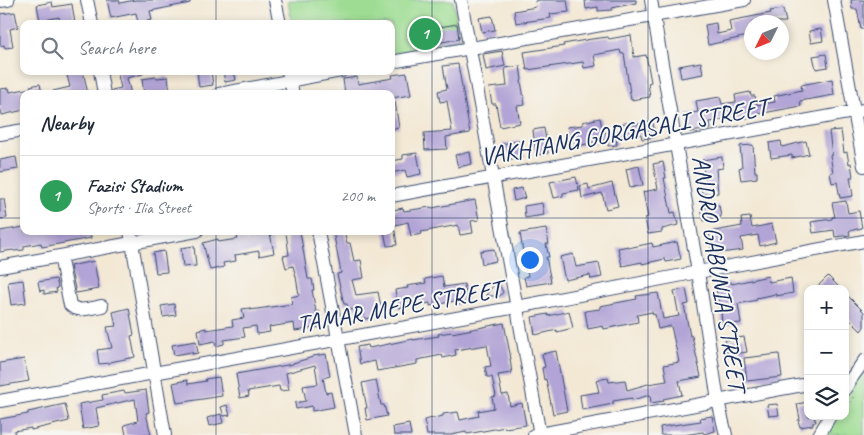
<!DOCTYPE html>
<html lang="en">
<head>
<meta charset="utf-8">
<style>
	body { margin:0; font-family:Caveat,sans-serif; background:#f6f6f7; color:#1f2937 }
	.controls { position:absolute; right:15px; bottom:15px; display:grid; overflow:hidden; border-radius:10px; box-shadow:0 2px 8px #0003 }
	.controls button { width:45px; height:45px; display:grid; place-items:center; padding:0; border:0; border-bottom:1px solid #e0e1e3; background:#fff; color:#1f2937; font:25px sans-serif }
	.compass { position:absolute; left:744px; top:15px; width:45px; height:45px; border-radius:50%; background:#fff; box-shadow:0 2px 8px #0003; rotate:227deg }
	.you { position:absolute; left:529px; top:259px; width:18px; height:18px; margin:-12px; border:4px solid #fff; border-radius:50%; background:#1a73e8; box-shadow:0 0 0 8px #1a73e833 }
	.badge { display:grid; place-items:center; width:32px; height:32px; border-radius:50%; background:#111827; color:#fff; font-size:16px; font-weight:700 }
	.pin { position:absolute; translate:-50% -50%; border:2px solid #fff; box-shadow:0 1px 5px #0006 }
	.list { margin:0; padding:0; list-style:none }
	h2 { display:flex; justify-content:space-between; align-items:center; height:65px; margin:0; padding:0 20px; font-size:21px }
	h2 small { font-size:16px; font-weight:400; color:#747a83 }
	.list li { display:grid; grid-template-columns:32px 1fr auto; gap:15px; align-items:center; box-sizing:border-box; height:80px; padding:0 20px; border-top:1px solid #e0e1e3 }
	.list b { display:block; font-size:19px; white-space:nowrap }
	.list p { margin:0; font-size:16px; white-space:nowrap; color:#747a83 }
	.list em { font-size:16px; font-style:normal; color:#747a83 }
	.icon { flex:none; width:28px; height:28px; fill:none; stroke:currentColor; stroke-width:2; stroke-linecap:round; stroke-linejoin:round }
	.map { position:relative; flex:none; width:864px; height:435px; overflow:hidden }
	.search { position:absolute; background:#fff; box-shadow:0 2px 8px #0003; left:20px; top:20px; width:375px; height:55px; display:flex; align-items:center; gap:12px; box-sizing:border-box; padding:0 18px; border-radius:10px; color:#747a83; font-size:19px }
	.panel { position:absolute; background:#fff; box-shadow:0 2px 8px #0003; left:20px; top:90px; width:375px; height:145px; border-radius:10px }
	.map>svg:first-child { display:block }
</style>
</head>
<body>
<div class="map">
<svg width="864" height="435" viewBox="0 0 864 435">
	<rect width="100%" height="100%" fill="#f6f6f2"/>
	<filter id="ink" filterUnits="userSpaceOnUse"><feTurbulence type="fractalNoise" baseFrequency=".02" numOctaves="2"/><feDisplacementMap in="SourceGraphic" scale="10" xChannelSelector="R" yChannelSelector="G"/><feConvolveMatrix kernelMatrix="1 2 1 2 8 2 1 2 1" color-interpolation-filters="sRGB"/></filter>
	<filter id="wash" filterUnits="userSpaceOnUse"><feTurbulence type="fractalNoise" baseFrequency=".0096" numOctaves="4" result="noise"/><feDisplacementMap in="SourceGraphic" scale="20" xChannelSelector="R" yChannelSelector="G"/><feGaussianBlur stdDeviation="1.12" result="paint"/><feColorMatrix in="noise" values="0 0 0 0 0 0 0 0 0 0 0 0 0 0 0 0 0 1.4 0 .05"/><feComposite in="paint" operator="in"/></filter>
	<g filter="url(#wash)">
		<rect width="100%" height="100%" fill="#f3e8d4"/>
		<!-- green -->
		<g fill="#9ddc92" stroke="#5c8678">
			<path d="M 288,0 L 453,0 L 461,45 L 391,58 L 391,24 L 292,24 Z"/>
			<path d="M 864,367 L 864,435 L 824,435 L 834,416 L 845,416 L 845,397 L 856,377 Z"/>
		</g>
		<g id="blocks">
			<!-- building -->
			<g fill="#b2a4d6">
				<path d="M 107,0 L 119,0 L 120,3 L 135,0 L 190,0 L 190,3 L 150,11 L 152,20 L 138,23 L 136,13 L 111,18 Z"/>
				<path d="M 540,0 L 567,0 L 569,12 L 550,14 L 551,18 L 516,23 L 514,11 L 536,7 L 535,1 Z"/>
				<path d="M 585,0 L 636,0 L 636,3 L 612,8 L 612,10 L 598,11 L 598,7 L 586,9 Z"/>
				<path d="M 851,0 L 864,0 L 864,29 L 861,29 L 857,9 L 852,9 Z"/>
				<path d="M 52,2 L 53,7 L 72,4 L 75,24 L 60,24 L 59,17 L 40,21 L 37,5 Z"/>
				<path d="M 783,9 L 786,22 L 752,22 L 752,35 L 708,45 L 705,25 L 716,23 L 717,34 L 731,31 L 729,21 L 771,13 L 770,11 Z"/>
				<path d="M 15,12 L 18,27 L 10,29 L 13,47 L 5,48 L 4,45 L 0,46 L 0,14 Z"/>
				<path d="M 492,16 L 495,30 L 482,32 L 479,18 Z"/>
				<path d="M 457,24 L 459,39 L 431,44 L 428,29 Z"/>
				<path d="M 821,29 L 823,41 L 811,43 L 809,31 Z"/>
				<path d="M 631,35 L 634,57 L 646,55 L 651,82 L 648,83 L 650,97 L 631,100 L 624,53 L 621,54 L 620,50 L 594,55 L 596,66 L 584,68 L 583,62 L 527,70 L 524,52 L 564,46 L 563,44 L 592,39 L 608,37 L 609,39 Z"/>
				<path d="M 502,51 L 505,66 L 486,70 L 483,54 Z"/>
				<path d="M 826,54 L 828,67 L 816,69 L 813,56 Z"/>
				<path d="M 701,62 L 703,74 L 681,78 L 679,66 Z"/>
				<path d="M 458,64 L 470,133 L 446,137 L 447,149 L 425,150 L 424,133 L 452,131 L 447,101 L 440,102 L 438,91 L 447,89 L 443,66 Z"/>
				<path d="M 520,66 L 522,80 L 521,81 L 525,105 L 517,106 L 520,123 L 500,127 L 496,104 L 492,104 L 489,88 L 507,86 L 505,68 Z"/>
				<path d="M 66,71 L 83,71 L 88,94 L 53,94 L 53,91 L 70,87 Z"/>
				<path d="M 117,71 L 143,71 L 143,74 L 127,78 L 131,94 L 112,94 L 112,90 L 121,88 Z"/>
				<path d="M 197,71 L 211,71 L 213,85 L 199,87 Z"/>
				<path d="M 223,71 L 234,71 L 236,80 L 225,82 Z"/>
				<path d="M 407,73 L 411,95 L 391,98 L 391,94 L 345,94 L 343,79 L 357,77 L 358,84 L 393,78 L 392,75 Z"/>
				<path d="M 156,77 L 157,78 L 168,77 L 170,92 L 144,94 L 142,79 Z"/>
				<path d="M 832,79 L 834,95 L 800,101 L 801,106 L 758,114 L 759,116 L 736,120 L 736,117 L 710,122 L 711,129 L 690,132 L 686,114 L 698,112 L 696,101 L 720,97 L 722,104 L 736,102 L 735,95 L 750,92 L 751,96 L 755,96 L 757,105 L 775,102 L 774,96 L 802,90 L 801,85 Z"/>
				<path d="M 40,84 L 42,94 L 24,94 L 24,110 L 2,115 L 0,105 L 0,89 L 9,88 L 10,92 L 31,88 L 30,86 Z"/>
				<path d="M 395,101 L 399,128 L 391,129 L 391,102 Z"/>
				<path d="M 600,118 L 603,133 L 621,130 L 620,124 L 631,122 L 631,125 L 653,122 L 655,137 L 642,139 L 641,134 L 616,138 L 617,145 L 608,146 L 608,140 L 571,147 L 567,127 L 583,125 L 583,122 Z"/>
				<path d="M 544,128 L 548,153 L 536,155 L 533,130 Z"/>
				<path d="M 841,130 L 844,153 L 847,152 L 849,164 L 851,163 L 853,177 L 850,177 L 853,196 L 840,198 L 837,182 L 832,183 L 830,173 L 833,172 L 830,155 L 832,155 L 829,131 Z"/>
				<path d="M 520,141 L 523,157 L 505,160 L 502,144 Z"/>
				<path d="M 781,141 L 782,147 L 806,141 L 809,154 L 792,158 L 792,155 L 771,158 L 769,143 Z"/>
				<path d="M 753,145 L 755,172 L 757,172 L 757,178 L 741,180 L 739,168 L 742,167 L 740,146 Z"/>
				<path d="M 470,152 L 472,164 L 458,167 L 455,155 Z"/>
				<path d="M 417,153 L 421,174 L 407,177 L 405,170 L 391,173 L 391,161 L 403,159 L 403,155 Z"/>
				<path d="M 16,157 L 18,169 L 0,172 L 0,160 Z"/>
				<path d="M 722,157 L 723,168 L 716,169 L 718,193 L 702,194 L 700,180 L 705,179 L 702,160 Z"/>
				<path d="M 663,162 L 666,178 L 664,178 L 671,213 L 675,212 L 678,225 L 662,229 L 662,232 L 648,234 L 645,218 L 648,217 L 643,192 L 658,189 L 653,164 Z"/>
				<path d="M 639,166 L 643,185 L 630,188 L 626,169 Z"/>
				<path d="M 576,177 L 579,190 L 563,193 L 563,196 L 554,198 L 550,182 Z"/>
				<path d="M 612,183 L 618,206 L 606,209 L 602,193 L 582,198 L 580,186 L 588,184 L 589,189 Z"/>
				<path d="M 522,188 L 525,198 L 514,201 L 512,190 Z"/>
				<path d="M 0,199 L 4,199 L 7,218 L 0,219 Z"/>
				<path d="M 475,200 L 479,220 L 471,221 L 473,233 L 460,235 L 458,225 L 421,232 L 422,234 L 411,236 L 408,222 L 391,226 L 391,212 L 393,212 L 393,210 L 403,208 L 404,211 L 431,207 L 432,208 Z"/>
				<path d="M 846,201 L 848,213 L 859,211 L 862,228 L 849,231 L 850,235 L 835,237 L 834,230 L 813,233 L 811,222 L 832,219 L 832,217 L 835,217 L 832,203 Z"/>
				<path d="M 542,203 L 544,215 L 525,218 L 524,206 Z"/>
				<path d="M 719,205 L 721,217 L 704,221 L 701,208 Z"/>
				<path d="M 750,217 L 752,228 L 772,224 L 776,242 L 760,246 L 758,235 L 741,238 L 743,250 L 712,254 L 709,232 L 742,226 L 741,218 Z"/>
				<path d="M 24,227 L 24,231 L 90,231 L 91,238 L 42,247 L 41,243 L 24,246 L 24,250 L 14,251 L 13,250 L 0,252 L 0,231 Z"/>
				<path d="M 546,229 L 549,244 L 546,244 L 549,257 L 546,257 L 551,282 L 526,286 L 524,277 L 528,276 L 522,252 L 523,252 L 520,233 Z"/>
				<path d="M 291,231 L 300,231 L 308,279 L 312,279 L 314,290 L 312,290 L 316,312 L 319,311 L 321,327 L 295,331 L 294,323 L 269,327 L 270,332 L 257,334 L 256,326 L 243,328 L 245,337 L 224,340 L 224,344 L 216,346 L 215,341 L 200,344 L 198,330 L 206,328 L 206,330 L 233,326 L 232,320 L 244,318 L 242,309 L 250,308 L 250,310 L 292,304 L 291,297 L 299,295 L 296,277 L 293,266 L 286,268 L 283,256 L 289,255 L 286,232 Z"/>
				<path d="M 333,231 L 344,231 L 347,243 L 350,243 L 354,261 L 361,260 L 364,278 L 352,280 L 356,295 L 378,292 L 383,316 L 365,319 L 363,308 L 348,310 L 347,304 L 344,304 L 337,274 L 341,273 Z"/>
				<path d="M 384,231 L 395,231 L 397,245 L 387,246 Z"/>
				<path d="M 251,233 L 252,236 L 270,233 L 274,253 L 259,256 L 259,251 L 235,255 L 236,261 L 223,263 L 224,267 L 210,270 L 203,243 L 218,239 L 218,242 L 238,239 L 237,236 Z"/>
				<path d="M 677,242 L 681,259 L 666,262 L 665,259 L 642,264 L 642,262 L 622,266 L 618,248 L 628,246 L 628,248 L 652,243 L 653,247 Z"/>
				<path d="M 194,246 L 196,266 L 183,267 L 181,248 Z"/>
				<path d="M 494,249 L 496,261 L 482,264 L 480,251 Z"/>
				<path d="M 164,251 L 167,272 L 156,273 L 153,253 Z"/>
				<path d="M 573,254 L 576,267 L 599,263 L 602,277 L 591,279 L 590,275 L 565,280 L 560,257 Z"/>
				<path d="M 94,261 L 99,289 L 76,293 L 70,266 Z"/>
				<path d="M 442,276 L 444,287 L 464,284 L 468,303 L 456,305 L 455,301 L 430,306 L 430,303 L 398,308 L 395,290 L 408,288 L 407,286 L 426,283 L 425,279 Z"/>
				<path d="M 768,276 L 769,282 L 791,278 L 793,293 L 776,296 L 776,294 L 756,298 L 757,300 L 738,304 L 741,323 L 722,325 L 721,310 L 715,285 L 731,282 L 732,284 Z"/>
				<path d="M 828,276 L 841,289 L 815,289 Z"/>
				<path d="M 56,279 L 58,287 L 56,288 L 57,292 L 44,294 L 44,290 L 40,291 L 38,282 Z"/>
				<path d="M 23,280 L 26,303 L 11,305 L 8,282 Z"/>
				<path d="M 497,281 L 503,292 L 499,297 L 486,295 Z"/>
				<path d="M 686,289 L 689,304 L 684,305 L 690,336 L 692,336 L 701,377 L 679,381 L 682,395 L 663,399 L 664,401 L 651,403 L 650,395 L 632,400 L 632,398 L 613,401 L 613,404 L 582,410 L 580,395 L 599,392 L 596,380 L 608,378 L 609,382 L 625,380 L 627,390 L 648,384 L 667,381 L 664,365 L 679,362 L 671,326 L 658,329 L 655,314 L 653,315 L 652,312 L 637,315 L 638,322 L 604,329 L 603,326 L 588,329 L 585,311 L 600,309 L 600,306 L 637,299 L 636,296 L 658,293 L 663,319 L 679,316 L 674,291 Z"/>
				<path d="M 845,293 L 864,312 L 864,327 L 861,331 L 845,315 Z"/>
				<path d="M 174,304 L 176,315 L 163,317 L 161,306 Z"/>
				<path d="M 129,308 L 134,335 L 131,336 L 135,357 L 110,362 L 110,363 L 99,364 L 97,350 L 112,348 L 107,327 L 116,326 L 113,312 Z"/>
				<path d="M 569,311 L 573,328 L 557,332 L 557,330 L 535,335 L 532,317 L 548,314 L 548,316 Z"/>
				<path d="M 504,323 L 511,359 L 510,359 L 512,373 L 498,375 L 502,395 L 508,394 L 510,406 L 522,403 L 526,425 L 505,428 L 505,427 L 467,434 L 466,432 L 451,435 L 427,435 L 424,420 L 443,416 L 443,414 L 458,412 L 460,420 L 479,416 L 478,411 L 494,408 L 492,397 L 496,396 L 492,377 L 487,377 L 485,367 L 491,366 L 487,345 L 455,350 L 456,355 L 443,358 L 442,355 L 417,360 L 417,364 L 377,371 L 375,361 L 360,364 L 357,347 L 368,345 L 369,348 L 413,339 L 413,340 L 439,336 L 438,334 L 452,332 L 452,333 Z"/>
				<path d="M 744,337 L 747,352 L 728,355 L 725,340 Z"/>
				<path d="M 196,341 L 198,353 L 192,354 L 192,352 L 174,355 L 172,345 Z"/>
				<path d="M 556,351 L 567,411 L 553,414 L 546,379 L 544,380 L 542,368 L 545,367 L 542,354 Z"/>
				<path d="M 326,354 L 330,376 L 323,378 L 326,393 L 331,392 L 334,407 L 312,411 L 312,406 L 296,409 L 295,403 L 306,401 L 303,386 L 318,384 L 315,365 L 286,373 L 289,390 L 280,391 L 279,386 L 248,391 L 249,396 L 240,398 L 236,374 L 293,364 L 293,363 L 313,357 L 313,356 Z"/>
				<path d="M 779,354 L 782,377 L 747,381 L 744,358 Z"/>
				<path d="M 24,359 L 29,381 L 0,386 L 0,363 Z"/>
				<path d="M 219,377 L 222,396 L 177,403 L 173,383 L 187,380 L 188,384 L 206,381 L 205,379 Z"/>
				<path d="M 376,380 L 381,405 L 384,405 L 387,416 L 367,420 L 365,408 L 367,408 L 362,383 Z"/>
				<path d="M 146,390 L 149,412 L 146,413 L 151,435 L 126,435 L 124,425 L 138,421 L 135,399 L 96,408 L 99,426 L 83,429 L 79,404 L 103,400 L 102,395 L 124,391 L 125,393 Z"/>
				<path d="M 808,402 L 808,416 L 814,416 L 816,422 L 813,422 L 813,425 L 800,427 L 798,420 L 800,419 L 797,404 Z"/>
				<path d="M 65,404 L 69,421 L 31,430 L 31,428 L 14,431 L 15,435 L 0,435 L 0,419 L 28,414 L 28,412 Z"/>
				<path d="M 777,404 L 779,415 L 769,416 L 767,405 Z"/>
				<path d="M 227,405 L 230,415 L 224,416 L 221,407 Z"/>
				<path d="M 221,414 L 223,423 L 209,426 L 207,418 Z"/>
				<path d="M 712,416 L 715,431 L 704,434 L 703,432 L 683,435 L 661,435 L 660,427 L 701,421 L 700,418 Z"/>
				<path d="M 409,424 L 411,435 L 394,435 L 393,427 Z"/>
			</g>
		</g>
	</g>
	<g filter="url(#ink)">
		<use href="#blocks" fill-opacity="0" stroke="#3b4b70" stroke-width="1"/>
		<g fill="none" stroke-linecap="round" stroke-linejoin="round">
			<!-- minor casing -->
			<g stroke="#3b4b70" stroke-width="14">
				<g id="minor">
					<path d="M 87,0 L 92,24"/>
					<path d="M 275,0 L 280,24"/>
					<path d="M 461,0 L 540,435"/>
					<path d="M 651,0 L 698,272 L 718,401 L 726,435"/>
					<path d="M 834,0 L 864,166"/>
					<path d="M 0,1 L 8,0"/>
					<path d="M 391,62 L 744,0"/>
					<path d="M 100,71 L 104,94"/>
					<path d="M 288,71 L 293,94"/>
					<path d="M 219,94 L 341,71"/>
					<path d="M 0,134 L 24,130"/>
					<path d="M 391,196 L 864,110"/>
					<path d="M 130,231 L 165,435"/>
					<path d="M 318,231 L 356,435"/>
					<path d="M 60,256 L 70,305 C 78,313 91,308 102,306"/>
					<path d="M 0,267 L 197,231"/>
					<path d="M 845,389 L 853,376 L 864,361"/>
					<path d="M 0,401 L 517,307 L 698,272 L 864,241"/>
					<path d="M 534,435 L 808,384"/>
					<path d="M 819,435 L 830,416"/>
				</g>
			</g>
			<!-- path -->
			<path stroke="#3b4b70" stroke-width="1" stroke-dasharray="1 4" stroke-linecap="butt" d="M 845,411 L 854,396"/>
			<!-- minor -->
			<use href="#minor" stroke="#fff" stroke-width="12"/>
		</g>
	</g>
	<!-- grid -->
	<path fill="none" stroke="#1b2f5e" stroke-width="1" stroke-opacity="0.55" d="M 216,0 L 216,24M 432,0 L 432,435M 648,0 L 648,435M 216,71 L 216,94M 0,218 L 24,218M 391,218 L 864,218M 216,231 L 216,435"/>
	<g text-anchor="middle" stroke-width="4" stroke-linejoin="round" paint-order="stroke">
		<!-- street labels -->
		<g font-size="25" fill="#1b2f5e" stroke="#f6f6f2">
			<text transform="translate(624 131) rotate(-10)" y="9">VAKHTANG GORGASALI STREET</text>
			<text transform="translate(720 273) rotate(81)" y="9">ANDRO GABUNIA STREET</text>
			<text transform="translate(399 306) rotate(-10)" y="9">TAMAR MEPE STREET</text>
		</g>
	</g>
</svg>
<div class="controls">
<button>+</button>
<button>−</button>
<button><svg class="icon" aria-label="layers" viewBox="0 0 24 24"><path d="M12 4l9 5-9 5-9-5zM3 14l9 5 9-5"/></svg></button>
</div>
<svg class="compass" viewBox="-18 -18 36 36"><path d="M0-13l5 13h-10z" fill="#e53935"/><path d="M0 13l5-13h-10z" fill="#747a83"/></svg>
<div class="you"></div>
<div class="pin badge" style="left:425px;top:34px;background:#2e9e5b">1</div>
<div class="search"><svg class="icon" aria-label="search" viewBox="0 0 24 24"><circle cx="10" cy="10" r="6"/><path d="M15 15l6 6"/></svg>Search here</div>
<section class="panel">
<h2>Nearby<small></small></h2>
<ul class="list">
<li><span class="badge" style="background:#2e9e5b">1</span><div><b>Fazisi Stadium</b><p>Sports · Ilia Street</p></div><em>200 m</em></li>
</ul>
</section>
</div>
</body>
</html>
